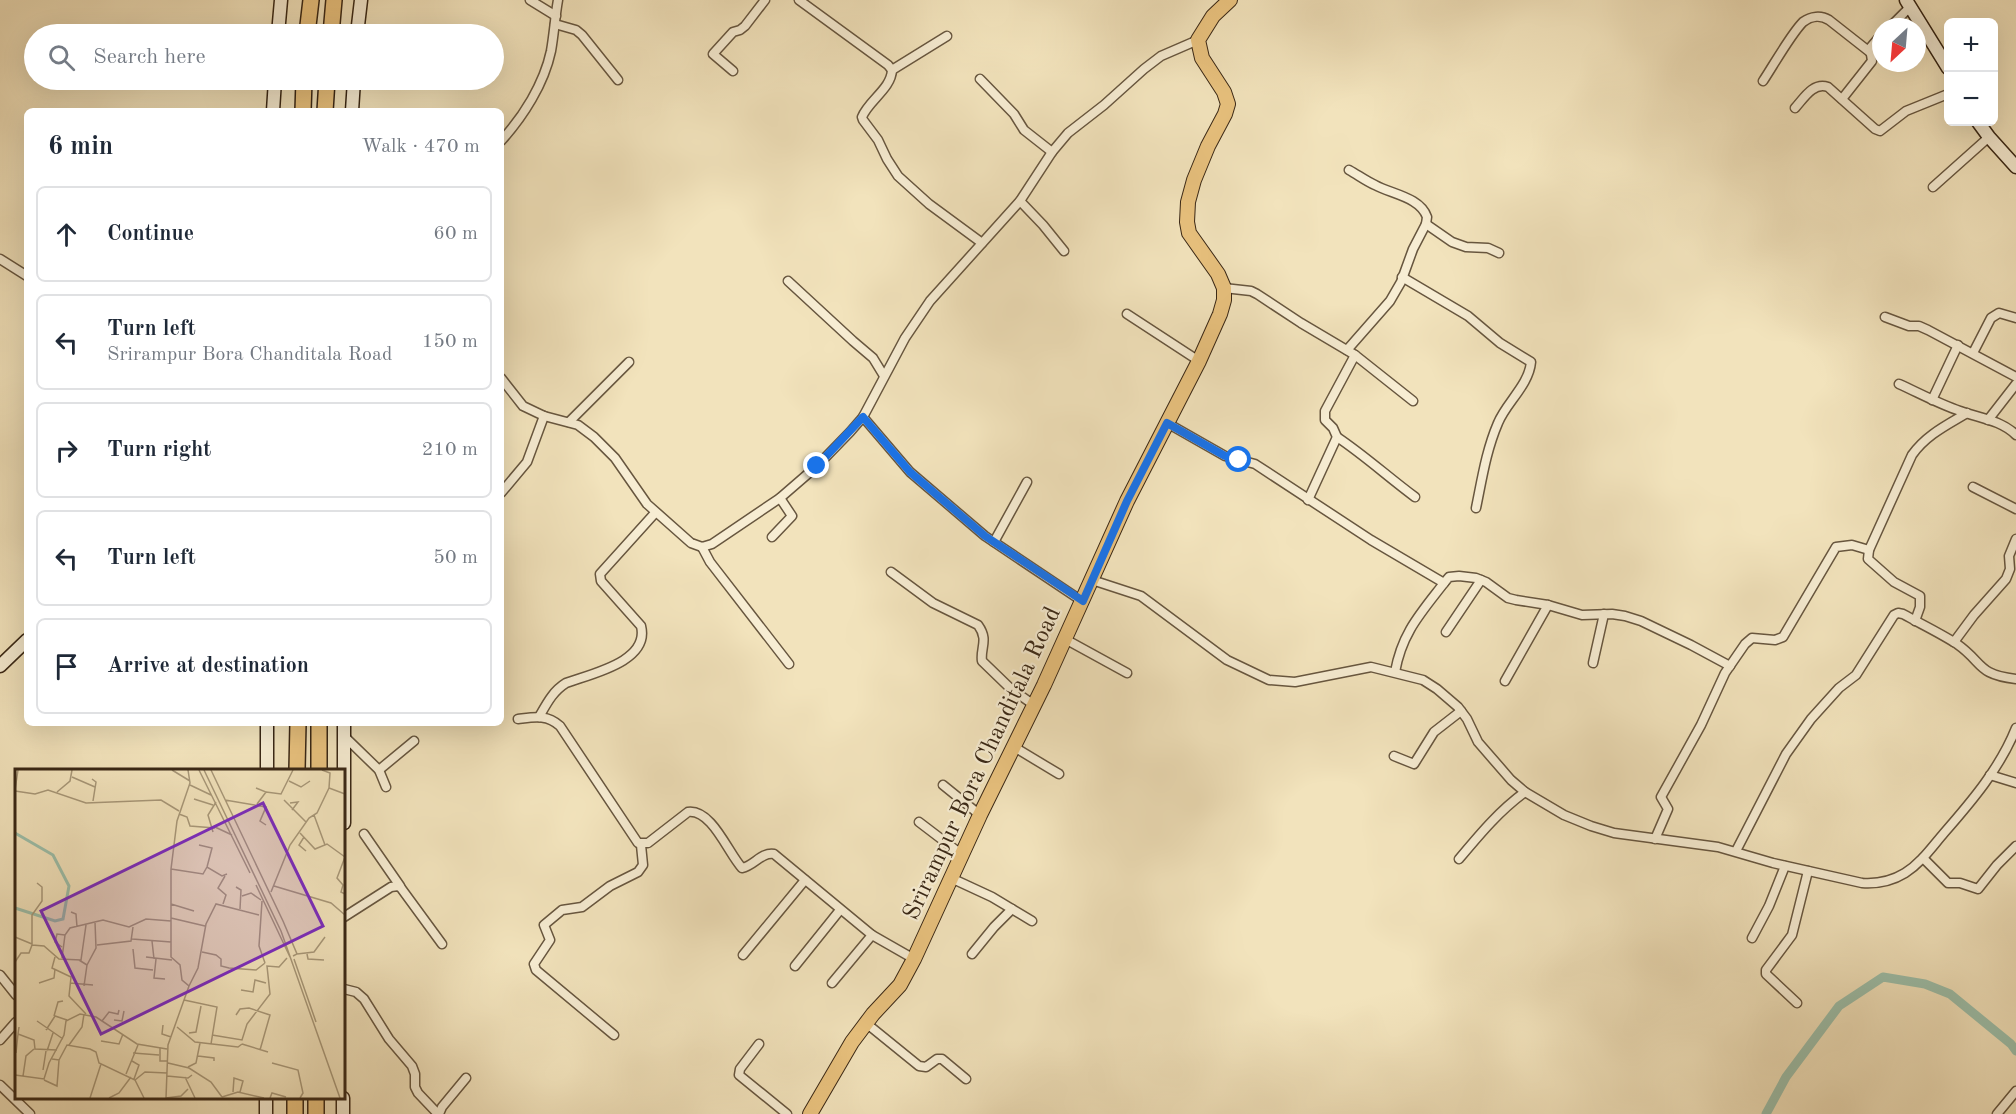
<!DOCTYPE html>
<html lang="en">
<head>
<meta charset="utf-8">
<style>
	body { margin:0; font-family:"Old Standard TT",serif; background:#f6f6f7; color:#1f2937 }
	.controls { position:absolute; right:18px; top:18px; display:grid; overflow:hidden; border-radius:9px; box-shadow:0 6px 24px #0002 }
	.controls button { width:54px; height:54px; display:grid; place-items:center; padding:0; border:0; border-bottom:2px solid #e0e1e3; background:#fff; color:#1f2937; font:30px sans-serif }
	.compass { position:absolute; left:1872px; top:18px; width:54px; height:54px; border-radius:50%; background:#fff; box-shadow:0 6px 24px #0002; rotate:206deg }
	.stop { position:absolute; width:18px; height:18px; margin:-14px; border:4px solid #1a73e8; border-radius:50%; background:#fff }
	.stop.end { background:#1a73e8; border-color:#fff; box-shadow:0 2px 6px #0008 }
	.list { margin:0; padding:0; list-style:none }
	h2 { display:flex; justify-content:space-between; align-items:center; height:78px; margin:0; padding:0 24px; font-size:26px }
	h2 small { font-size:20px; font-weight:400; color:#747a83 }
	.list li { display:grid; grid-template-columns:39px 1fr auto; gap:18px; align-items:center; box-sizing:border-box; height:96px; margin:0 12px 12px; padding:0 12px; border:2px solid #e0e1e3; border-radius:9px }
	.list b { display:block; font-size:22px; white-space:nowrap }
	.list p { margin:0; font-size:20px; white-space:nowrap; color:#747a83 }
	.list em { font-size:20px; font-style:normal; color:#747a83 }
	.icon { flex:none; width:33px; height:33px; fill:none; stroke:currentColor; stroke-width:2; stroke-linecap:round; stroke-linejoin:round }
	.map { position:relative; flex:none; width:2016px; height:1114px; overflow:hidden }
	.search { position:absolute; background:#fff; box-shadow:0 6px 24px #0002; left:24px; top:24px; width:480px; height:66px; display:flex; align-items:center; gap:15px; box-sizing:border-box; padding:0 21px; border-radius:33px; color:#747a83; font-size:22px }
	.panel { position:absolute; background:#fff; box-shadow:0 6px 24px #0002; left:24px; top:108px; width:480px; height:618px; border-radius:9px }
	.map>svg:first-child { display:block }
</style>
</head>
<body>
<div class="map">
<svg width="2016" height="1114" viewBox="0 0 2016 1114">
	<rect width="100%" height="100%" fill="#f2e3bc"/>
	<filter id="stains"><feTurbulence type="fractalNoise" baseFrequency=".00333" numOctaves="4"/><feColorMatrix values="0 0 0 0 .2 0 0 0 0 .09 0 0 0 0 .02 0 0 0 .5 -.17"/></filter>
	<radialGradient id="worn" r=".72"><stop offset=".6" stop-color="#630" stop-opacity="0"/><stop offset="1" stop-color="#630" stop-opacity=".3"/></radialGradient>
	<g fill="none" stroke-linecap="round" stroke-linejoin="round">
		<!-- canal -->
		<path stroke="#9cbfaa" stroke-width="9" d="M 1766,1114 L 1786,1077 L 1839,1006 L 1883,977 L 1925,984 L 1950,994 L 2011,1044 L 2016,1051"/>
		<!-- street casing -->
		<g stroke="#67563f" stroke-width="11">
			<g id="street">
				<path d="M 530,0 L 556,16"/>
				<path d="M 799,0 L 888,65 L 892,70 C 891,89 869,100 862,117 L 863,120 L 878,140 L 887,159 L 898,176 L 929,204 L 982,243"/>
				<path d="M 555,24 L 576,30 L 582,35 L 618,80"/>
				<path d="M 1890,27 L 1910,7"/>
				<path d="M 892,70 L 947,36"/>
				<path d="M 733,71 L 713,54 L 733,32 L 740,30 L 745,26 L 765,0"/>
				<path d="M 980,79 L 1014,114 L 1024,130 L 1052,152"/>
				<path d="M 1763,81 C 1773,66 1791,34 1803,22 C 1811,16 1821,15 1829,20 L 1871,53"/>
				<path d="M 1842,99 L 1872,61 L 1870,48 L 1881,35"/>
				<path d="M 1795,108 C 1804,98 1813,82 1828,87 L 1875,129 L 1880,131 L 1906,111 L 1948,94"/>
				<path d="M 501,141 C 523,117 544,84 551,51 C 554,34 555,17 558,0"/>
				<path d="M 1933,187 L 1989,137"/>
				<path d="M 1020,201 L 1043,225 L 1064,251"/>
				<path d="M 1426,224 L 1452,242 L 1466,247 L 1488,248 L 1499,253"/>
				<path d="M 0,259 L 27,276"/>
				<path d="M 1402,277 L 1468,316 L 1500,343 L 1531,362 C 1529,385 1506,403 1498,423 C 1486,451 1482,479 1476,508"/>
				<path d="M 788,281 L 853,341 L 873,358 L 884,376"/>
				<path d="M 1224,288 L 1251,291 L 1257,294 L 1301,323 L 1355,355 L 1413,401"/>
				<path d="M 1127,314 L 1199,361"/>
				<path d="M 1885,317 L 1909,326 L 1919,326 L 1928,330 L 2016,377"/>
				<path d="M 1347,350 L 1390,301 L 1401,282 L 1413,249 L 1426,224 L 1427,217 C 1420,197 1391,194 1375,185 C 1366,181 1358,175 1349,170"/>
				<path d="M 1973,353 L 1991,318 L 1999,313 L 2016,318"/>
				<path d="M 501,378 L 523,406 L 544,416 L 578,425 L 594,437 L 615,458 L 647,504 L 691,543 L 702,547 L 712,544 L 780,498 L 817,466 L 850,432 L 863,417 L 905,338 L 930,301 L 1020,201 L 1052,152 L 1068,133 L 1104,105 L 1144,69 L 1161,56 L 1198,40"/>
				<path d="M 1899,384 C 1919,393 1939,404 1960,411 C 1979,418 2001,420 2016,435"/>
				<path d="M 1932,400 L 1958,345"/>
				<path d="M 863,417 L 910,472 L 985,536 L 1082,601"/>
				<path d="M 1988,420 L 2016,384"/>
				<path d="M 569,422 L 629,362"/>
				<path d="M 1167,423 L 1225,456 L 1255,464 L 1371,540 L 1444,583"/>
				<path d="M 1337,437 C 1364,455 1388,477 1415,497"/>
				<path d="M 1973,487 L 2016,509"/>
				<path d="M 501,493 L 527,462 L 544,416"/>
				<path d="M 1308,500 L 1337,437 L 1333,428 L 1325,420 L 1325,411 L 1355,355"/>
				<path d="M 772,537 L 792,516 L 780,498"/>
				<path d="M 994,542 L 1027,482"/>
				<path d="M 702,547 L 710,562 L 789,664"/>
				<path d="M 891,572 L 933,603 L 978,625 C 989,640 980,648 982,661 L 1011,689 L 1034,705"/>
				<path d="M 1092,580 L 1141,596 L 1227,660 L 1269,680 L 1295,682 L 1371,667 L 1423,680 L 1437,689 L 1458,707 L 1467,719 L 1478,742 L 1511,780 L 1525,792 L 1564,815 L 1591,826 L 1614,833 L 1718,847 L 1773,863 L 1862,883 C 1877,884 1892,881 1905,873 C 1921,863 1932,847 1944,833 C 1972,801 2000,768 2016,728"/>
				<path d="M 1915,621 L 1920,607 L 1920,596 L 1894,582 L 1868,559 L 1869,550 L 1912,455 C 1926,435 1947,425 1967,413"/>
				<path d="M 1446,632 L 1481,580"/>
				<path d="M 1065,639 L 1127,673"/>
				<path d="M 1954,642 L 1974,615 L 2006,579 L 2010,569 L 2009,556 L 2016,539"/>
				<path d="M 1593,663 L 1604,614"/>
				<path d="M 1395,672 C 1402,633 1420,614 1444,583 L 1449,577 L 1459,576 L 1476,578 L 1486,582 L 1508,598 L 1516,600 L 1548,605 L 1582,615 L 1612,614 L 1625,616 L 1641,621 L 1691,645 L 1730,666"/>
				<path d="M 1505,681 L 1548,605"/>
				<path d="M 539,717 C 547,703 553,691 566,683 C 590,674 650,662 641,626 L 601,581 L 600,574 L 655,513"/>
				<path d="M 518,719 C 534,717 547,714 560,726 L 638,843 L 648,843 L 688,812 C 712,809 728,853 742,868 C 754,866 761,852 774,854 L 872,935 L 914,959"/>
				<path d="M 344,736 L 379,770 L 386,787"/>
				<path d="M 1014,747 L 1059,774"/>
				<path d="M 1394,756 L 1414,764 L 1434,732 L 1461,711"/>
				<path d="M 379,770 L 414,741"/>
				<path d="M 1990,775 L 2016,783"/>
				<path d="M 943,785 L 980,815"/>
				<path d="M 919,822 L 961,854"/>
				<path d="M 364,834 L 400,886"/>
				<path d="M 1655,839 L 1668,809 L 1661,797 L 1701,725 L 1725,673 L 1745,644 L 1752,638 L 1775,640 L 1783,637 L 1836,547 L 1852,545 L 1869,550"/>
				<path d="M 1736,851 L 1786,754 L 1811,719 L 1839,688 L 1856,675 L 1894,615 L 1898,613 L 1903,614 C 1921,624 1940,633 1957,644 C 1984,663 1976,674 2016,679"/>
				<path d="M 1923,858 L 1948,883 L 1960,883 L 1978,889 L 1997,865 L 2016,846"/>
				<path d="M 1459,859 C 1480,834 1499,811 1525,792"/>
				<path d="M 951,878 L 992,897 L 1032,921"/>
				<path d="M 344,917 L 391,887 L 398,886 L 401,888 L 442,944"/>
				<path d="M 1752,938 L 1769,906 L 1785,866"/>
				<path d="M 972,954 L 994,927 L 1012,909"/>
				<path d="M 743,955 L 805,880"/>
				<path d="M 795,966 L 840,910"/>
				<path d="M 0,975 L 16,995"/>
				<path d="M 832,983 L 872,935"/>
				<path d="M 344,989 L 356,992 L 364,999 L 389,1039 L 412,1066 L 415,1074 L 415,1087 L 418,1093 L 438,1114"/>
				<path d="M 1797,1003 L 1766,974 L 1766,970 L 1792,935 L 1808,871"/>
				<path d="M 866,1023 L 919,1066 L 926,1067 L 937,1059 L 942,1059 L 966,1079"/>
				<path d="M 614,1035 L 536,970 L 534,964 L 550,940 L 544,925 L 562,910 L 582,907 L 610,886 L 638,872 L 643,865 L 641,845"/>
				<path d="M 0,1040 L 16,1022"/>
				<path d="M 759,1044 L 740,1069 L 739,1075 L 787,1114"/>
				<path d="M 0,1085 L 30,1114"/>
				<path d="M 439,1114 L 442,1107 L 466,1078"/>
				<path d="M 1997,1114 L 2016,1091"/>
			</g>
		</g>
		<!-- secondary casing -->
		<g stroke="#392715" stroke-width="15">
			<g id="secondary">
				<path d="M 1906,0 L 1948,68"/>
				<path d="M 278,34 L 281,0"/>
				<path d="M 357,34 L 361,0"/>
				<path d="M 273,111 L 275,80"/>
				<path d="M 352,111 L 354,80"/>
				<path d="M 1978,122 L 1989,137 L 2016,167"/>
				<path d="M 0,666 L 27,640"/>
				<path d="M 267,770 L 267,723"/>
				<path d="M 344,823 L 344,723"/>
				<path d="M 343,1098 L 343,1114"/>
				<path d="M 266,1114 L 266,1098"/>
			</g>
		</g>
		<!-- primary casing -->
		<g stroke="#392715" stroke-width="16">
			<path id="primary" d="M 810,1114 L 852,1042 L 873,1014 L 900,985 L 914,959 L 980,815 L 1044,685 L 1127,501 L 1199,361 L 1220,314 L 1224,300 L 1224,288 L 1218,274 L 1189,233 L 1187,222 L 1188,202 L 1194,180 L 1208,146 L 1225,114 L 1228,104 L 1224,92 L 1202,58 L 1198,40 L 1213,16 L 1230,0"/>
		</g>
		<!-- highway casing -->
		<g stroke="#392715" stroke-width="18">
			<g id="highway">
				<path d="M 307,34 L 311,0"/>
				<path d="M 331,34 L 334,0"/>
				<path d="M 303,111 L 304,80"/>
				<path d="M 325,111 L 327,80"/>
				<path d="M 297,770 L 298,723"/>
				<path d="M 319,770 L 319,723"/>
				<path d="M 295,1114 L 295,1098"/>
				<path d="M 316,1114 L 316,1098"/>
			</g>
		</g>
		<!-- street -->
		<use href="#street" stroke="#f7edd3" stroke-width="8"/>
		<!-- secondary -->
		<use href="#secondary" stroke="#f7edd3" stroke-width="12"/>
		<!-- primary -->
		<use href="#primary" stroke="#e9c27e" stroke-width="14"/>
		<!-- highway -->
		<use href="#highway" stroke="#e9c27e" stroke-width="15"/>
	</g>
	<g fill="none" stroke-linecap="round" stroke-linejoin="round">
		<!-- route -->
		<path stroke="#1a73e8" stroke-width="8" d="M 817,466 L 863,417 L 910,472 L 985,536 L 1083,601 L 1127,501 L 1167,423 L 1225,456 L 1239,460"/>
	</g>
	<g text-anchor="middle" stroke-width="4.5" stroke-linejoin="round" paint-order="stroke">
		<!-- street labels -->
		<g font-size="24" fill="#392715" stroke="#f7edd3">
			<text transform="translate(981 763) rotate(-65)" y="8">Srirampur Bora Chanditala Road</text>
		</g>
	</g>
	<!-- overview -->
	<g transform="translate(15 769)">
		<rect width="330" height="330" fill="#f2e3bc"/>
		<path fill="none" stroke="#9cbfaa" stroke-width="3" d="M 0,64 L 38,86 L 54,117 L 48,150 L 40,152 L 0,139"/>
		<path fill="none" stroke="#a89879" stroke-width="1.5" d="M 157,1 L 175,12M 184,1 L 235,104M 189,1 L 266,162 L 325,329M 196,1 L 268,152 L 282,185 L 278,187M 307,1 L 315,4 L 314,19 L 330,25M 57,8 L 80,18M 77,10 L 81,13 L 78,32M 274,12 L 286,18 L 295,12M 175,16 L 196,26M 241,19 L 251,23 L 242,35M 0,21 L 3,1M 0,22 L 20,25 L 33,21 L 71,34 L 146,31 L 164,42M 42,23 L 55,12 L 57,1M 251,23 L 266,25 L 278,1M 179,30 L 198,36M 210,31 L 251,38 L 245,52 L 251,56M 269,31 L 291,53M 275,34 L 283,33 L 277,41M 164,45 L 172,48 L 175,57 L 200,59M 299,46 L 310,76M 200,58 L 217,66M 198,63 L 193,46 L 201,33M 285,64 L 300,80 L 312,75 L 330,88M 289,68 L 284,76 L 291,82M 184,76 L 197,79 L 192,98M 330,88 L 322,109 L 328,116 L 326,123 L 330,125M 156,100 L 188,105 L 192,98 L 207,107 L 212,105M 22,114 L 27,118 L 27,132 L 17,146 L 17,176 L 29,177 L 44,190 L 66,191 L 71,156M 241,116 L 275,188M 259,117 L 316,134 L 330,146M 221,118 L 226,121 L 225,140M 256,123 L 275,76 L 294,49 L 302,44 L 314,19M 227,127 L 236,124 L 246,131M 247,132 L 244,177 L 250,194M 156,135 L 179,142M 208,135 L 211,126 L 203,119 L 210,107M 56,143 L 61,145 L 62,158M 156,149 L 190,157M 0,168 L 17,175M 117,170 L 156,173M 137,172 L 139,190M 82,176 L 116,172 L 118,158M 47,178 L 40,173 L 42,165 L 50,166M 118,180 L 120,199 L 138,201M 187,183 L 201,186 L 206,190 L 206,197 L 214,199 L 241,201 L 250,194M 282,185 L 299,183 L 310,168M 292,185 L 293,190 L 309,191M 40,188 L 37,199 L 56,208 L 54,227 L 71,245M 131,188 L 157,191M 47,189 L 50,166 L 55,159 L 88,151 L 114,158 L 131,150 L 156,152M 141,190 L 139,209 L 150,210M 279,190 L 301,253M 64,191 L 72,196 L 69,217M 0,193 L 6,184 L 14,184 L 17,176M 72,196 L 81,179 L 80,153M 24,214 L 39,209 L 40,200M 55,214 L 78,216M 174,217 L 183,199 L 191,155 L 201,135 L 244,146M 226,221 L 238,223 L 240,211 L 251,214M 169,231 L 202,238 L 196,275M 221,246 L 225,240 L 234,239 L 255,246 L 245,281M 39,247 L 43,233 L 48,232M 99,251 L 107,252 L 109,242M 22,252 L 48,270M 87,252 L 94,243 L 103,245 L 104,241M 148,256 L 147,265 L 156,268M 4,258 L 3,265 L 19,271 L 20,280 L 42,281M 162,258 L 180,273 L 223,278 L 227,275M 31,261 L 40,247 L 52,251M 174,264 L 181,263 L 186,237M 197,266 L 227,271 L 232,255 L 255,225 L 252,197 L 264,198 L 272,189M 86,272 L 104,275 L 108,265M 227,275 L 253,283M 54,276 L 67,258 L 69,245M 145,279 L 145,292 L 153,292M 32,282 L 38,264M 1,284 L 3,265M 118,284 L 144,286M 183,287 L 199,289 L 199,292M 37,290 L 44,291 L 52,276 L 75,280 L 81,283 L 84,294 L 120,311 L 129,329M 117,292 L 124,296 L 119,310M 153,294 L 174,299 L 196,313 L 207,328M 257,294 L 283,301 L 288,324 L 285,329M 173,298 L 181,294 L 185,274M 28,301 L 31,282M 111,305 L 123,276M 0,306 L 29,310 L 34,294 L 49,266 L 51,252 L 65,245 L 81,248 L 122,275 L 152,280M 8,307 L 11,287 L 19,280M 152,307 L 173,309 L 177,306M 170,308 L 180,329M 29,311 L 42,317 L 44,291M 120,311 L 130,303 L 152,304M 218,323 L 219,309 L 228,312 L 225,323M 207,328 L 223,323 L 249,329M 75,329 L 86,295M 94,329 L 104,324 L 116,308M 151,329 L 166,327 L 173,320M 151,329 L 153,276 L 174,217 L 167,211 L 165,196 L 156,188 L 156,100 L 162,52 L 175,14 L 173,1M 255,329 L 257,324 L 271,328"/>
		<path fill="#7b2cbf" fill-opacity="0.15" stroke="#7b2cbf" stroke-width="3" d="M 248,34 L 308,157 L 86,265 L 26,142 Z"/>
		<rect width="330" height="330" fill="none" stroke="#392715" stroke-width="3"/>
	</g>
	<rect width="100%" height="100%" filter="url(#stains)"/>
	<rect width="100%" height="100%" fill="url(#worn)"/>
</svg>
<div class="controls">
<button>+</button>
<button>−</button>
</div>
<svg class="compass" viewBox="-18 -18 36 36"><path d="M0-13l5 13h-10z" fill="#e53935"/><path d="M0 13l5-13h-10z" fill="#747a83"/></svg>
<div class="stop" style="left:1239px;top:460px"></div>
<div class="stop end" style="left:817px;top:466px"></div>
<div class="search"><svg class="icon" aria-label="search" viewBox="0 0 24 24"><circle cx="10" cy="10" r="6"/><path d="M15 15l6 6"/></svg>Search here</div>
<section class="panel">
<h2>6 min<small>Walk · 470 m</small></h2>
<ul class="list">
<li><svg class="icon" aria-label="ahead" viewBox="0 0 24 24"><path d="M12 20V5M6 11l6-6 6 6"/></svg><div><b>Continue</b></div><em>60 m</em></li>
<li><svg class="icon" aria-label="left" viewBox="0 0 24 24"><path d="M17 20v-9H6M10 6l-5 5 5 5"/></svg><div><b>Turn left</b><p>Srirampur Bora Chanditala Road</p></div><em>150 m</em></li>
<li><svg class="icon" aria-label="right" viewBox="0 0 24 24"><path d="M7 20v-9h11M14 6l5 5-5 5"/></svg><div><b>Turn right</b></div><em>210 m</em></li>
<li><svg class="icon" aria-label="left" viewBox="0 0 24 24"><path d="M17 20v-9H6M10 6l-5 5 5 5"/></svg><div><b>Turn left</b></div><em>50 m</em></li>
<li><svg class="icon" aria-label="arrive" viewBox="0 0 24 24"><path d="M6 21V4h12l-3 4 3 4H6"/></svg><div><b>Arrive at destination</b></div></li>
</ul>
</section>
</div>
</body>
</html>
